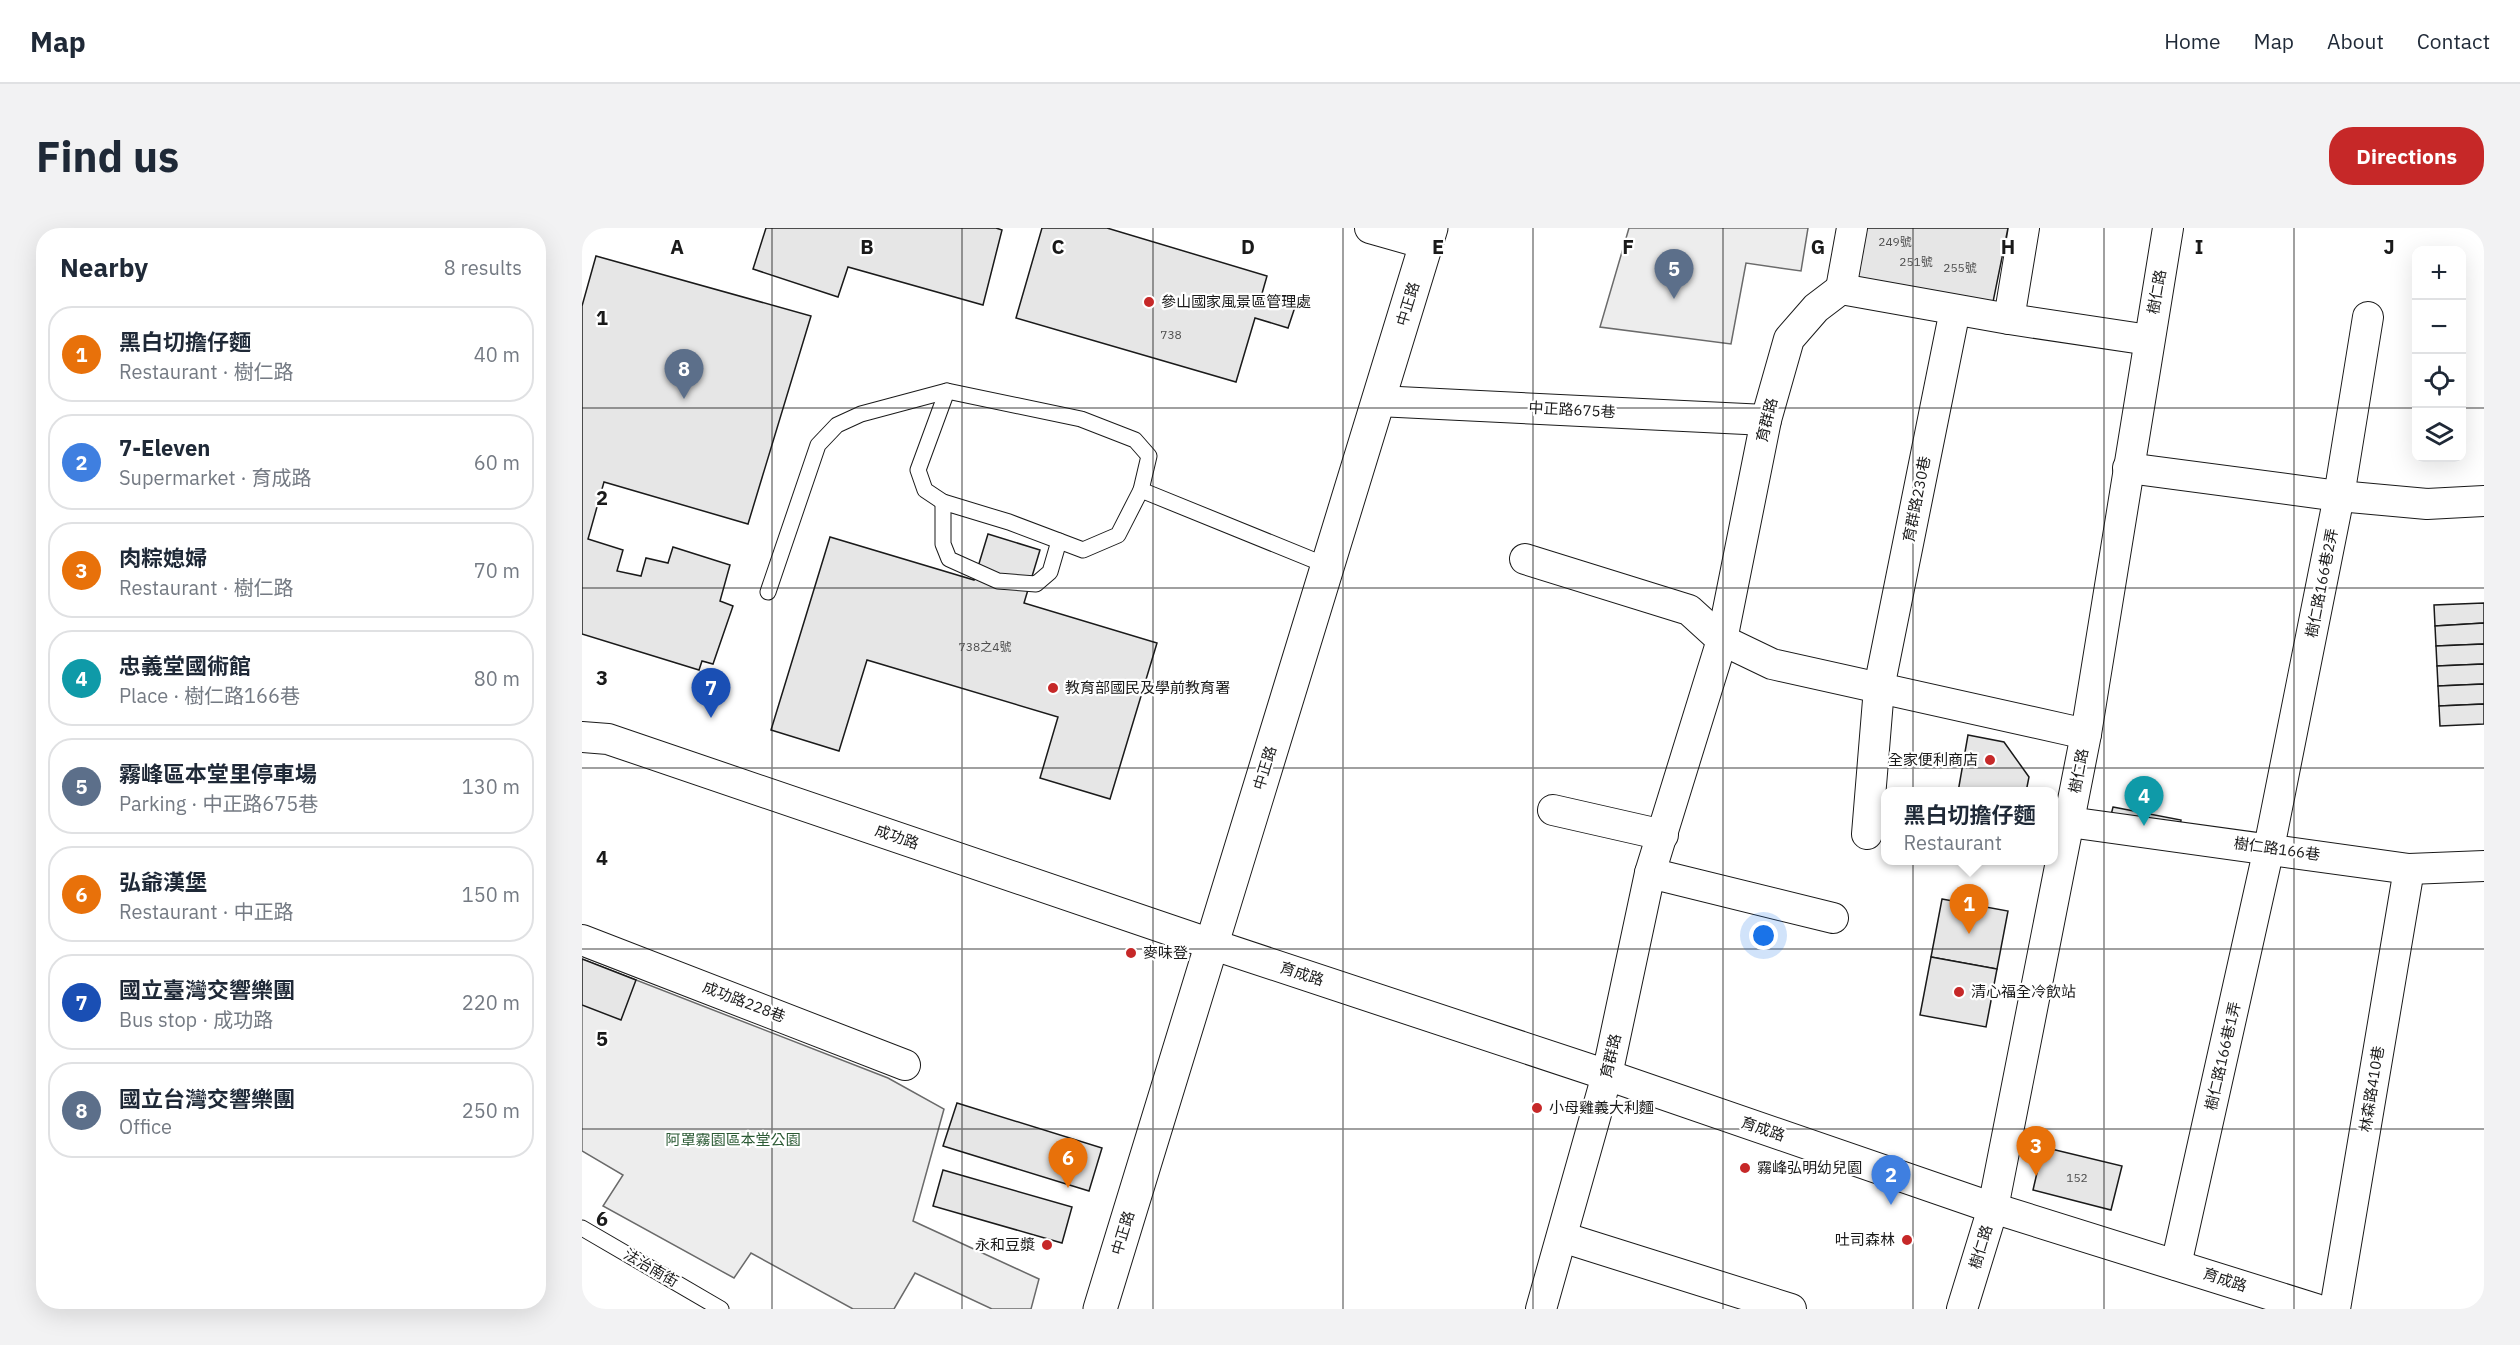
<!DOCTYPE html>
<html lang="en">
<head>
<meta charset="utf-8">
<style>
	body { margin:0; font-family:"IBM Plex Sans","Noto Sans TC",sans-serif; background:#f2f2f3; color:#1f2937 }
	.controls { position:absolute; right:18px; top:18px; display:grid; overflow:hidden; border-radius:12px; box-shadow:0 6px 24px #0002 }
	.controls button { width:54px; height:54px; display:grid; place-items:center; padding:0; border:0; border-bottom:2px solid #e0e1e3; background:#fff; color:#1f2937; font:30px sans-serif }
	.you { position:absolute; left:1182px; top:708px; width:21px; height:21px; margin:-15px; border:4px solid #fff; border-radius:50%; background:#1a73e8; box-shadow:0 0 0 9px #1a73e833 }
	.badge { display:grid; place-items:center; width:39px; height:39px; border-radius:50%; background:#c62828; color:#fff; font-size:20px; font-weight:700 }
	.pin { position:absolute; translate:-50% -50px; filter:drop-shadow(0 2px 3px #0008) }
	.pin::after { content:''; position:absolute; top:32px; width:21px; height:18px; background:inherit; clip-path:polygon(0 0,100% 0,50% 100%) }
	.popup { position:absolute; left:1299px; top:559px; width:177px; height:78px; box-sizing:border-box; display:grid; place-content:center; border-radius:12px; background:#fff; filter:drop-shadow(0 2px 4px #0005); font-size:20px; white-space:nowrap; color:#747a83 }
	.popup b { font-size:22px; color:#1f2937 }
	.popup::after { content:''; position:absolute; left:50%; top:100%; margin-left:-12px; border:12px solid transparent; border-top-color:#fff }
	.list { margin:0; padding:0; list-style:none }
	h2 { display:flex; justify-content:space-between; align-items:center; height:78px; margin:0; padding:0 24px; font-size:26px }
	h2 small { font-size:20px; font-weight:400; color:#747a83 }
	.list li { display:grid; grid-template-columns:39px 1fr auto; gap:18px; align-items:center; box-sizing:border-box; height:96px; margin:0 12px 12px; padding:0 12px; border:2px solid #e0e1e3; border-radius:24px }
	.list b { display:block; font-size:22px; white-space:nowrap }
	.list p { margin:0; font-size:20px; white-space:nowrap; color:#747a83 }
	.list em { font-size:20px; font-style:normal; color:#747a83 }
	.icon { flex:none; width:33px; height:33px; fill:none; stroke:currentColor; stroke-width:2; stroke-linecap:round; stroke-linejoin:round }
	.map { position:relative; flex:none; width:1902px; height:1081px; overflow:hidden; border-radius:24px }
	header { display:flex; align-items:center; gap:36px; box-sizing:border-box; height:84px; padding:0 30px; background:#fff; border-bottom:2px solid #e0e1e3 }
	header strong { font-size:28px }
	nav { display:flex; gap:33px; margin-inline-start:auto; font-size:21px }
	.intro { display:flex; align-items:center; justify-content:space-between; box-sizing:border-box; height:144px; padding:0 36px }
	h1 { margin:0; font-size:42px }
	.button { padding:15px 27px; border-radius:24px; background:#c62828; color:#fff; font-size:21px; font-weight:700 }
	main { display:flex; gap:36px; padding:0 36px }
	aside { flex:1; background:#fff; border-radius:24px; box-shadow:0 6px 24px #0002 }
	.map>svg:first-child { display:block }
</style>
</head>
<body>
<header>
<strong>Map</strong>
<nav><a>Home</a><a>Map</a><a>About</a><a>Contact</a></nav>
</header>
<div class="intro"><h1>Find us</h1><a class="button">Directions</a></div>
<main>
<aside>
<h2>Nearby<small>8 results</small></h2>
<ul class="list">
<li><span class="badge" style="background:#e8710a">1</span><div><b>黑白切擔仔麵</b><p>Restaurant · 樹仁路</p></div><em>40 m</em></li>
<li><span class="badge" style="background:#3f7fe0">2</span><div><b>7-Eleven</b><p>Supermarket · 育成路</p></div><em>60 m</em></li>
<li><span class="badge" style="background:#e8710a">3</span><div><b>肉粽媳婦</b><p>Restaurant · 樹仁路</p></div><em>70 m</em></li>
<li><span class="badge" style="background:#0f9aa8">4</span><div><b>忠義堂國術館</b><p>Place · 樹仁路166巷</p></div><em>80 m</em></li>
<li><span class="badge" style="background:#5c6f8a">5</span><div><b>霧峰區本堂里停車場</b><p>Parking · 中正路675巷</p></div><em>130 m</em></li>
<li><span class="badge" style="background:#e8710a">6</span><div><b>弘爺漢堡</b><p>Restaurant · 中正路</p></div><em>150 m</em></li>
<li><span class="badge" style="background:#1a4fb4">7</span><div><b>國立臺灣交響樂團</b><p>Bus stop · 成功路</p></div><em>220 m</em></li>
<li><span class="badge" style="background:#5c6f8a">8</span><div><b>國立台灣交響樂團</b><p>Office</p></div><em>250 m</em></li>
</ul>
</aside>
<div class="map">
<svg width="1902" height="1081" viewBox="0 0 1902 1081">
	<rect width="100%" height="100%" fill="#fff"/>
	<!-- built -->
	<g fill="#ededed" stroke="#6a6a6a" stroke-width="1.5">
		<path d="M 1047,0 L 1226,0 L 1219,43 L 1164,35 L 1149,116 L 1018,99 Z"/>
		<path d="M 0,731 L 306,850 L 362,881 L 331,993 L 457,1051 L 449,1081 L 410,1081 L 333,1045 L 312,1081 L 271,1081 L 169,1025 L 152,1050 L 21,978 L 41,947 L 0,923 Z"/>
	</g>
	<!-- building -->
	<g fill="#e6e6e6" stroke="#1a1a1a" stroke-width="1.5">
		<path d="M 184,0 L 414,0 L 420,2 L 401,77 L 266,39 L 256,69 L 171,41 Z"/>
		<path d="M 460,0 L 525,0 L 685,48 L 679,69 L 713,79 L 706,100 L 673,90 L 654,154 L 434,90 Z"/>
		<path d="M 1282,0 L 1426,0 L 1411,74 L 1275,52 Z"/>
		<path d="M 14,28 L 229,88 L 166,296 L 22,254 L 6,311 L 41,322 L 35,343 L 59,348 L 64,330 L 86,335 L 91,319 L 148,337 L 138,373 L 151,378 L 131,436 L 120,433 L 117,442 L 0,406 L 0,78 Z"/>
		<path d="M 406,306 L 458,322 L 442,375 L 575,415 L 528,571 L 458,550 L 476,489 L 285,432 L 257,523 L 189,502 L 248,309 L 392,352 Z"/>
		<path d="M 1902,375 L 1902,395 L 1853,398 L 1852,377 Z"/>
		<path d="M 1902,395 L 1902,416 L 1854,418 L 1853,398 Z"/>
		<path d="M 1902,416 L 1902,436 L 1855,438 L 1854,418 Z"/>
		<path d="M 1902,436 L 1902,456 L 1856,458 L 1855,438 Z"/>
		<path d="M 1902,456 L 1902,476 L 1857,478 L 1856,458 Z"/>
		<path d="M 1902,476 L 1902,496 L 1858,498 L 1857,478 Z"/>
		<path d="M 1386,507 L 1422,514 L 1447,549 L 1444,564 L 1376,564 Z"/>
		<path d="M 1531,579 L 1599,592 L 1595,617 L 1525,603 Z"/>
		<path d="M 1360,671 L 1426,683 L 1415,741 L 1349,729 Z"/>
		<path d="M 1349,729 L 1415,741 L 1404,799 L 1338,787 Z"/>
		<path d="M 0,731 L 54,752 L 39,792 L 0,777 Z"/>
		<path d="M 375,875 L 520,920 L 507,963 L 361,918 Z"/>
		<path d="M 1461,919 L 1540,938 L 1529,982 L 1451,962 Z"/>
		<path d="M 361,942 L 490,979 L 480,1015 L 351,978 Z"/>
	</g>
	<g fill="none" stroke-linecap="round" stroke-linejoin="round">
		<!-- service casing -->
		<g stroke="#1a1a1a" stroke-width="17">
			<g id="service">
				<path d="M 365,163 L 336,242 L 343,262 L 361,274 L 427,294 L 501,322 L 536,307 L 559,262"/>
				<path d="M 361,274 L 361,316 L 367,331 L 416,353 L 454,356 L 468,344 L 477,313"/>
				<path d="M 186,364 L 236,217 L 255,197 L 279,186 L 365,163 L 499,191 L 553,212 L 567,228 L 559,262 L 746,338"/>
				<path d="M 0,1000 L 139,1081"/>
			</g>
		</g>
		<!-- minor casing -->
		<g stroke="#1a1a1a" stroke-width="32">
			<g id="minor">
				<path d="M 788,0 L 844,16"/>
				<path d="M 1259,61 L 1270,0"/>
				<path d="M 1427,91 L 1442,0"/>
				<path d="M 796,173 L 1184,192"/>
				<path d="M 1546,240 L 1757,268 L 1845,276 L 1902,273"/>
				<path d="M 943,331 L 1107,382 L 1140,412 L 1190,436 L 1504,506"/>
				<path d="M 0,509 L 26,511 L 629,716 L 1025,847 L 1411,980 L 1734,1081"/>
				<path d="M 971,582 L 1081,607"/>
				<path d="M 1487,594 L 1827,641 L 1902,638"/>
				<path d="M 1285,606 L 1297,460 L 1373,82"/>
				<path d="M 1068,645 L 1251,690"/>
				<path d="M 0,712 L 323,837"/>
				<path d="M 980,1009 L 1209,1081"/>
				<path d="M 1594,1037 L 1687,620 L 1757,268 L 1786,89"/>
				<path d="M 959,1081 L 1025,847 L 1068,645 L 1140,412 L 1184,192 L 1207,111 L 1234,80 L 1259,61 L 1427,91 L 1567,112"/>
				<path d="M 1380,1081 L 1411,980 L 1504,506 L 1586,0"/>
				<path d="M 1753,1081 L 1827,641"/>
			</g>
		</g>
		<!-- tertiary casing -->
		<g stroke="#1a1a1a" stroke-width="35">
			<path id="tertiary" d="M 518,1081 L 849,0"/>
		</g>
		<!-- service -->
		<use href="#service" stroke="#fff" stroke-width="15"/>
		<!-- minor -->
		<use href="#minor" stroke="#fff" stroke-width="30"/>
		<!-- tertiary -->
		<use href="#tertiary" stroke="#fff" stroke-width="33"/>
	</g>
	<!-- grid -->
	<path fill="none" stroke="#1a1a1a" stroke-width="1.5" stroke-opacity="0.55" d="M 190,0 L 190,1081M 380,0 L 380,1081M 571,0 L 571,1081M 761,0 L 761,1081M 951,0 L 951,1081M 1141,0 L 1141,1081M 1331,0 L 1331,1081M 1522,0 L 1522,1081M 1712,0 L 1712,1081M 0,180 L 1834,180M 1880,180 L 1902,180M 0,360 L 1902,360M 0,540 L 1902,540M 0,721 L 1902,721M 0,901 L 1902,901"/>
	<!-- markers -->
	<g fill="#c62828" stroke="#fff" stroke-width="2">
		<circle cx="567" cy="74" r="6"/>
		<circle cx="471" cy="460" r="6"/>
		<circle cx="1408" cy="532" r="6"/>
		<circle cx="549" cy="725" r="6"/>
		<circle cx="1377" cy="764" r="6"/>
		<circle cx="955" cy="880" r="6"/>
		<circle cx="1163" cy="940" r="6"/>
		<circle cx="1325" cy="1012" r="6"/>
		<circle cx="465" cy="1017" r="6"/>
	</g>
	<g text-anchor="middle" stroke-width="4.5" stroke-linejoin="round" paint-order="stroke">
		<!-- number labels -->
		<g font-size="12" fill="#4d4d4d">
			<text x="1313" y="18">249號</text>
			<text x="1334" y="38">251號</text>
			<text x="1378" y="44">255號</text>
			<text x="589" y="111">738</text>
			<text x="403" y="423">738之4號</text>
			<text x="1495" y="954">152</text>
		</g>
		<!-- street labels -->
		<g font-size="15" fill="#1a1a1a" stroke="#fff">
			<text transform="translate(1575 64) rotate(-80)" y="5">樹仁路</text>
			<text transform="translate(826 76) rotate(-73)" y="5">中正路</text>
			<text transform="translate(990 182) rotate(3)" y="5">中正路675巷</text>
			<text transform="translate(1185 192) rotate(-76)" y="5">育群路</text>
			<text transform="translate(1335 271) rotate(-79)" y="5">育群路230巷</text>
			<text transform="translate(1740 355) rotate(-79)" y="5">樹仁路166巷2弄</text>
			<text transform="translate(683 540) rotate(-73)" y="5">中正路</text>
			<text transform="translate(1497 543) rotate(-79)" y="5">樹仁路</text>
			<text transform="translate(315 609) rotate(19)" y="5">成功路</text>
			<text transform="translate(1695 621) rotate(8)" y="5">樹仁路166巷</text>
			<text transform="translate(720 746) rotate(18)" y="5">育成路</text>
			<text transform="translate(162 774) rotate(21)" y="5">成功路228巷</text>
			<text transform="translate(1029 828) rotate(-77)" y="5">育群路</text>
			<text transform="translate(1641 828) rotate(-77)" y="5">樹仁路166巷1弄</text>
			<text transform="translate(1790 861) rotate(-81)" y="5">林森路410巷</text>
			<text transform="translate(1181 901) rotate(19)" y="5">育成路</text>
			<text transform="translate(541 1005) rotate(-73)" y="5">中正路</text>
			<text transform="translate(1399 1019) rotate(-73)" y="5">樹仁路</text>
			<text transform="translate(69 1040) rotate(30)" y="5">法治南街</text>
			<text transform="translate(1643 1052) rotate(18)" y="5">育成路</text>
		</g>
		<!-- poi labels -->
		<g font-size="15" fill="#1a1a1a" stroke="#fff" text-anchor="start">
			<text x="579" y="79">參山國家風景區管理處</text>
			<text x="483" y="465">教育部國民及學前教育署</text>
			<text x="1396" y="537" text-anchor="end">全家便利商店</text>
			<text x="561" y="730">麥味登</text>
			<text x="1389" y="769">清心福全冷飲站</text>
			<text x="967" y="885">小母雞義大利麵</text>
			<text x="1175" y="945">霧峰弘明幼兒園</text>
			<text x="1313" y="1017" text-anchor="end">吐司森林</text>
			<text x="453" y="1022" text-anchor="end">永和豆漿</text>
		</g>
		<!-- park labels -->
		<g font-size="15" fill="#2b5a34" stroke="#fff">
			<text x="151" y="917">阿罩霧園區本堂公園</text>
		</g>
	</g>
	<g font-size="20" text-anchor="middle" font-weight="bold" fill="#1a1a1a" stroke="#fff" stroke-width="4.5" stroke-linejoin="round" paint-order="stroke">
		<text x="95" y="26">A</text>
		<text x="285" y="26">B</text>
		<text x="476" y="26">C</text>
		<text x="666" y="26">D</text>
		<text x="856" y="26">E</text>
		<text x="1046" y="26">F</text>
		<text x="1236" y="26">G</text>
		<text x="1426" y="26">H</text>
		<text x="1617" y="26">I</text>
		<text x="1807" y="26">J</text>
		<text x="20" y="97">1</text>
		<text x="20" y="277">2</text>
		<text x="20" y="457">3</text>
		<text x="20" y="637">4</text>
		<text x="20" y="818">5</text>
		<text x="20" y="998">6</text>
	</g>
</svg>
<div class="controls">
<button>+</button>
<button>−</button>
<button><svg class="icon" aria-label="locate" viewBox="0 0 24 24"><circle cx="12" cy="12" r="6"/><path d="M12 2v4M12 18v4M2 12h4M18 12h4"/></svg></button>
<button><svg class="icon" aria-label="layers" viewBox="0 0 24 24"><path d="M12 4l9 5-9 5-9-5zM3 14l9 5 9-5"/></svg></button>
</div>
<div class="you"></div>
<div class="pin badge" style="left:1387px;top:706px;background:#e8710a">1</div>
<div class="popup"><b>黑白切擔仔麵</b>Restaurant</div>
<div class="pin badge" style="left:1309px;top:977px;background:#3f7fe0">2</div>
<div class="pin badge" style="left:1454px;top:948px;background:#e8710a">3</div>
<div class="pin badge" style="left:1562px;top:598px;background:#0f9aa8">4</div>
<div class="pin badge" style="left:1092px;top:71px;background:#5c6f8a">5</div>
<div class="pin badge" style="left:486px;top:960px;background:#e8710a">6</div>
<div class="pin badge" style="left:129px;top:490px;background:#1a4fb4">7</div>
<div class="pin badge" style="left:102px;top:171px;background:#5c6f8a">8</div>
</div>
</main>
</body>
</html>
